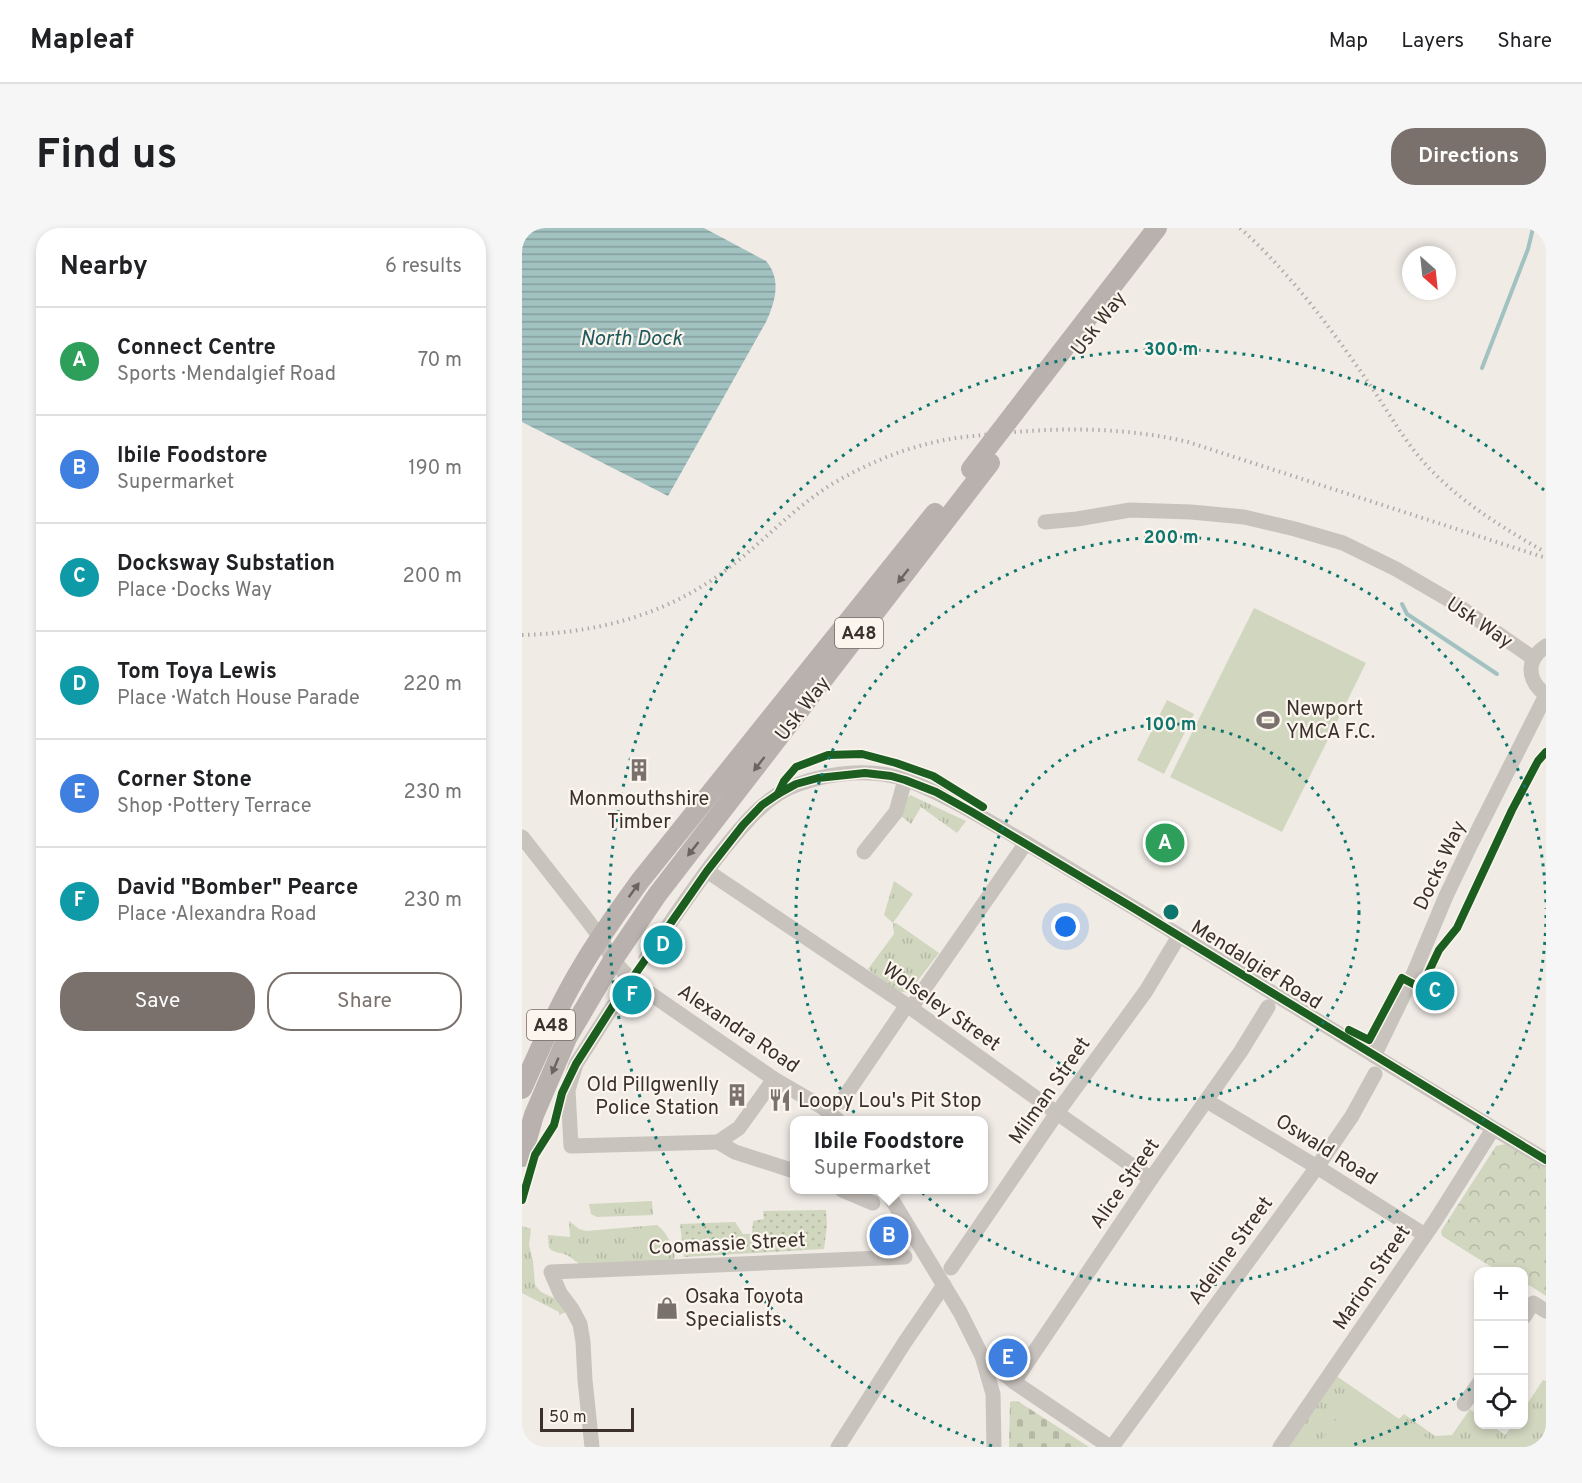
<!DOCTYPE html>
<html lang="en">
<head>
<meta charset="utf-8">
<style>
	body { margin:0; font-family:Overpass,sans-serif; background:#f6f6f6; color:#202124 }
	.controls { position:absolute; right:18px; bottom:18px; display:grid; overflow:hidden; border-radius:12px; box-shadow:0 3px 9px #0003 }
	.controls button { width:54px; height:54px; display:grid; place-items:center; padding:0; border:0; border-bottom:2px solid #e0e0e0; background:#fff; color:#202124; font:30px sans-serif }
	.compass { position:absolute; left:880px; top:18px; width:54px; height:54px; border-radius:50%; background:#fff; box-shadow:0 3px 9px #0003; rotate:153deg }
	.scale { position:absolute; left:18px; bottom:15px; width:94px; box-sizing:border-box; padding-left:6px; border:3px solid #3b302b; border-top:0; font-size:16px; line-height:21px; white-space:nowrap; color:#3b302b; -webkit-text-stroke:4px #fbf5ee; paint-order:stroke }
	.you { position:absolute; left:544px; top:699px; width:21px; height:21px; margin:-15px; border:4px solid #fff; border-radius:50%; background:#1a73e8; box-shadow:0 0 0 9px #1a73e833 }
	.badge { display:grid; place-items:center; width:39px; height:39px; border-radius:50%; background:#7a716c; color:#fff; font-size:20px; font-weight:700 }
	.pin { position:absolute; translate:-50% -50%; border:3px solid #fff; box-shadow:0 2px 6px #0006 }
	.popup { position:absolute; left:268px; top:888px; width:198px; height:78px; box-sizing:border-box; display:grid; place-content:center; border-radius:12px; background:#fff; filter:drop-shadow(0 2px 4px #0005); font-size:20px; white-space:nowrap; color:#757577 }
	.popup b { font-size:22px; color:#202124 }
	.popup::after { content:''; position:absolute; left:50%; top:100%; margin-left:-12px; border:12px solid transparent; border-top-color:#fff }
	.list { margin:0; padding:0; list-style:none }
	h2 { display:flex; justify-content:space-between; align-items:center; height:78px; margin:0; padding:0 24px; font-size:26px }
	h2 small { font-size:20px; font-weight:400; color:#757577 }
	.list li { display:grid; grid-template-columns:39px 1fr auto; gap:18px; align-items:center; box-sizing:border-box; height:108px; padding:0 24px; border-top:2px solid #e0e0e0 }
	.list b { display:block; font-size:22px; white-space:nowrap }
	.list p { margin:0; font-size:20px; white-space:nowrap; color:#757577 }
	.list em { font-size:20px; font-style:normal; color:#757577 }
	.actions { display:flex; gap:12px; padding:18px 24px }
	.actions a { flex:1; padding:14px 0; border:2px solid #7a716c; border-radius:24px; text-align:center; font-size:21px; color:#7a716c }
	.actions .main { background:#7a716c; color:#fff }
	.icon { flex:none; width:33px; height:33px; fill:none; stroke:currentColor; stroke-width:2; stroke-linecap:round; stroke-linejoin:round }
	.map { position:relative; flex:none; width:1024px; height:1219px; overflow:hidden; border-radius:24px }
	header { display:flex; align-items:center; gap:36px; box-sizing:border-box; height:84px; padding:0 30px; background:#fff; border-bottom:2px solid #e0e0e0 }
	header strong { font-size:28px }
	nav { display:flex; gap:33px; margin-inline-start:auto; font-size:21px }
	.intro { display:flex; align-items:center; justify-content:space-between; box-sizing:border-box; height:144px; padding:0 36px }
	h1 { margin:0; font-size:42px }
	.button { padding:15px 27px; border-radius:24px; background:#7a716c; color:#fff; font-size:21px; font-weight:700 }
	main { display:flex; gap:36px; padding:0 36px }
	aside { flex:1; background:#fff; border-radius:24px; box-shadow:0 3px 9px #0003 }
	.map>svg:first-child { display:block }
</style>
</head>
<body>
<header>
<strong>Mapleaf</strong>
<nav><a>Map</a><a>Layers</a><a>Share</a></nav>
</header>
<div class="intro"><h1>Find us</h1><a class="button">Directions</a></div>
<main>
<aside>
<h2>Nearby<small>6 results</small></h2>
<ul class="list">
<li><span class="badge" style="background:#2e9e5b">A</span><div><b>Connect Centre</b><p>Sports · Mendalgief Road</p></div><em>70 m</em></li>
<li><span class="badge" style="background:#3f7fe0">B</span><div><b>Ibile Foodstore</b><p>Supermarket</p></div><em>190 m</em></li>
<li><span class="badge" style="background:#0f9aa8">C</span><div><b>Docksway Substation</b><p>Place · Docks Way</p></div><em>200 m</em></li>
<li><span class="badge" style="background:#0f9aa8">D</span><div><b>Tom Toya Lewis</b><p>Place · Watch House Parade</p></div><em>220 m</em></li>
<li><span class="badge" style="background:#3f7fe0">E</span><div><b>Corner Stone</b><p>Shop · Pottery Terrace</p></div><em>230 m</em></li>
<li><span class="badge" style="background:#0f9aa8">F</span><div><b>David &quot;Bomber&quot; Pearce</b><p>Place · Alexandra Road</p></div><em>230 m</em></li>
</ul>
<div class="actions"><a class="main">Save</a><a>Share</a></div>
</aside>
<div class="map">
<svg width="1024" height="1219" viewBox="0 0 1024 1219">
	<defs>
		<pattern id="grass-tufts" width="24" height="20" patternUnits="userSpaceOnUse" patternTransform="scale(1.5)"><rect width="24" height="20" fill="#d1d6bf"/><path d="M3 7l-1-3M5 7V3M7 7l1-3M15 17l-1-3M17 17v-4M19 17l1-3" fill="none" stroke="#b4b8a4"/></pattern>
		<pattern id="forest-crowns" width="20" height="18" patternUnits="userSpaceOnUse" patternTransform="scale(1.5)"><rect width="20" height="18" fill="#d1d6bf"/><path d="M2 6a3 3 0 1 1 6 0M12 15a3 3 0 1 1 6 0" fill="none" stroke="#b4b8a4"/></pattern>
		<pattern id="cemetery-stones" width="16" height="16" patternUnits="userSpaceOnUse" patternTransform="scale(1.5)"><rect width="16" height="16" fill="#d1d6bf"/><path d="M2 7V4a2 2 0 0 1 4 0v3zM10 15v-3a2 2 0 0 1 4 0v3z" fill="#b4b8a4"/></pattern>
		<pattern id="garden-dots" width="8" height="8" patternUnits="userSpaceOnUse" patternTransform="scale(1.5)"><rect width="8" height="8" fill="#d1d6bf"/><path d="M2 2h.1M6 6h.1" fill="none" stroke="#b4b8a4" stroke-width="1.8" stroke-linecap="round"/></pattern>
		<pattern id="water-rules" width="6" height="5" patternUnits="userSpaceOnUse" patternTransform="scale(1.5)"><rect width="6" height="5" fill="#a1c2c1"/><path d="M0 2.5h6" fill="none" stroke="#849e9d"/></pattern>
	</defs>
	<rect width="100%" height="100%" fill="#f0ebe5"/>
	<!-- grass -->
	<g fill="url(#grass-tufts)">
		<path d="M 388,567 L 444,593 L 435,605 L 399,579 L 389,596 L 374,584 Z"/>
		<path d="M 372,653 L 391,666 L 371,695 L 374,695 L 417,725 L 387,764 C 372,767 358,750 346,741 L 372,706 L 371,695 L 362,687 Z"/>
		<path d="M 130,973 L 131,987 L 75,989 L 69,986 L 67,976 Z"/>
		<path d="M 47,993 L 57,1001 L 64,1003 L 135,997 C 146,1005 149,1016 153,1028 L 150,1034 L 60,1037 C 53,1034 49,1028 42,1026 C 36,1024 32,1025 27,1020 L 26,1007 L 48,1009 Z"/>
		<path d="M 0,998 L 9,1001 L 7,1017 L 11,1033 L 13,1057 L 19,1064 L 36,1072 L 44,1084 L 37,1087 L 37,1084 L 0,1065 Z"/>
		<path d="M 810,1145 L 877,1191 L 882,1186 L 913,1208 L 930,1207 L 948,1181 L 956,1188 L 957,1196 L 969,1197 L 983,1207 L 991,1197 L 1002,1196 L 1002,1181 L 1021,1152 L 1024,1153 L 1024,1219 L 758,1219 Z"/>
	</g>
	<!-- forest -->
	<path fill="url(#forest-crowns)" d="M 984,916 L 1024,940 L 1024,1068 L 1007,1057 L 1004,1061 L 1002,1059 L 1002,1044 L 976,1043 L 920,1008 L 919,1003 L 974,918 Z"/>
	<!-- cemetery -->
	<path fill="url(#cemetery-stones)" d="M 491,1173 L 497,1174 L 567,1219 L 487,1219 L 488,1174 Z"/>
	<!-- garden -->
	<path fill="url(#garden-dots)" d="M 304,982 L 305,997 L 302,1021 L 162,1029 L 158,996 L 213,994 L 221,1006 L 230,1006 L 231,993 L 242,991 L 241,983 Z"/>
	<!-- pitch -->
	<g fill="#d1d6bf">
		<path d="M 732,380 L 844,435 L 760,604 L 648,549 Z"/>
		<path d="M 645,472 L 672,486 L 642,546 L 615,532 Z"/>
		<path d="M 834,1162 L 908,1212 L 918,1219 L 795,1219 Z"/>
	</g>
	<!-- water -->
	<path fill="url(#water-rules)" d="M 0,0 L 182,0 L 244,33 C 260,52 253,74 244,94 L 146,268 L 0,194 Z"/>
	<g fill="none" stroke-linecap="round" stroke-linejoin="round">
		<!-- stream -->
		<g stroke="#a1c2c1" stroke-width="4">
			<path d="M 960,140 L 1006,21 L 1011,0"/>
			<path d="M 880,376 L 885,386 L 975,446"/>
		</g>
		<!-- minor -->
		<g stroke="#c9c3be" stroke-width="15">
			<path d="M 523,294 L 555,291 L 608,282 L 669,284 L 722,289 L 773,301 L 821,315 L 874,341 L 929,373 L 1011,430"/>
			<path d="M 1024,418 C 1003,432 1005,452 1024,467"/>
			<path d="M 0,609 L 63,689 L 78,709 L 91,732 L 110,753 L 252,851 L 300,879 L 316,892"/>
			<path d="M 342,624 L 374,584 L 383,552"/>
			<path d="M 185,643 L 389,780 L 535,885 L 629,951"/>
			<path d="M 124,730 C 149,694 173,657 200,623 C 221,597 244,567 277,556 C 310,544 352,540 385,552 C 417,564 447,582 477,599 C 520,624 562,650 604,675 C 744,760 883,848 1024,932"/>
			<path d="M 91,778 L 54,836 L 46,862 L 49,918 L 196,914"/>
			<path d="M 389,780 L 504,615"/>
			<path d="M 852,828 L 888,754 L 924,668 L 947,620 L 1024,467"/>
			<path d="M 252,851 L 217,900 L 196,914 L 213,924 L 272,943"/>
			<path d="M 685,873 L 795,939 L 903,1007"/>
			<path d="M 319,874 L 385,777"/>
			<path d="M 320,962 L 351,975"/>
			<path d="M 364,962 L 438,1084 L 460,1128 L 471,1166 L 472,1219"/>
			<path d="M 429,1040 L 535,885 L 624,763 L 657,708"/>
			<path d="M 1002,1089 L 1011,1075 L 1024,1083"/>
			<path d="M 460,1128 L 492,1154 L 588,1219"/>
			<path d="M 492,1154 L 629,951 L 719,823 L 746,779"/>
			<path d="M 942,1176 L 957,1155"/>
			<path d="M 70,1219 L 63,1152 L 61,1114 L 58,1096 L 50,1081 L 38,1065 L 29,1044 L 383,1029"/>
			<path d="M 316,1219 L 383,1114 L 422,1057"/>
			<path d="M 590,1219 L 795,939 L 830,888 L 853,846"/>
			<path d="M 758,1219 L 913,993 L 971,901"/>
		</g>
		<!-- major -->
		<g stroke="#b8b1ad" stroke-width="20">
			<path d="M 493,184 L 635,0"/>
			<path d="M 0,861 C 19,819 37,776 61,737 C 78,708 98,681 118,653 L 413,285"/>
			<path d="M 0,929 L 12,887 L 45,810 L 91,732 L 135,667 L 468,235"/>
		</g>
		<!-- rail -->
		<g stroke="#b1aca8" stroke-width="4" stroke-dasharray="1.5 4.5" stroke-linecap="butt">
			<path d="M 718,0 C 768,45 808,99 846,154 C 866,183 883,215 907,240 C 940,275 980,299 1021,323"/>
			<path d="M 0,407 C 70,405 134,390 193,350 C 234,322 267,283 310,256 C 339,239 372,224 405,216 C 427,210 450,208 472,206 C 537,199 603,199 666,214 L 1024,330"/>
		</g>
		<!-- major-bridge -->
		<path stroke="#b8b1ad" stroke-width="20" d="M 449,241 L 493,184"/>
		<!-- cycleway casing -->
		<g stroke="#fbf5ee" stroke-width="11">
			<g id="cycleway">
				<path d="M 256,566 L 262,553 L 274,539 L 306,527 L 340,526 L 374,535 L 411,548 L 461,579"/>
				<path d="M 827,802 L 847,812 L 880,750 L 899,760 L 917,722 L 935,700 L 990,582 L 1016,533 L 1024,524"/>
				<path d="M 0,972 L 13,927 L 32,897 L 40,865 L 54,836 L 91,778 L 185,643 L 221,597 L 240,577 L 256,566 L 274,556 L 296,550 L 343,545 L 369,548 L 383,552 L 414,564 L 450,584 L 608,678 L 1024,932"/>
			</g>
		</g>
		<!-- cycleway -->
		<use href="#cycleway" stroke="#1b5e20" stroke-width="8"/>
	</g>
	<!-- one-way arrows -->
	<defs><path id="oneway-solid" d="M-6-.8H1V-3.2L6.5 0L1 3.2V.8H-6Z" transform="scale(1.5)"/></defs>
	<g fill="#6d645f">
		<use href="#oneway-solid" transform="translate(381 348) rotate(128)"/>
		<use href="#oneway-solid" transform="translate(237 536) rotate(128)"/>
		<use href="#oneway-solid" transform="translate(171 621) rotate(128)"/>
		<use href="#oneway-solid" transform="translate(112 662) rotate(-54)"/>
		<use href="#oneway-solid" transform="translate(33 838) rotate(113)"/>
	</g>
	<!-- distance rings -->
	<g fill="none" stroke="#0f766e" stroke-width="3" stroke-dasharray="3 6">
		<circle cx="649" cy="684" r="188"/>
		<path d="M1024 687A375 375 0 1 1 1024 681"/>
		<path d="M956 1156A563 563 0 0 1 828 1218M470 1218A563 563 0 1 1 1022 262"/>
	</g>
	<!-- icons -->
	<defs>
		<g id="stadium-bare" transform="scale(1.8)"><path d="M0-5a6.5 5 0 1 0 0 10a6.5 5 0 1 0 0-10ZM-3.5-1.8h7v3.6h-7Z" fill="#7a716c" stroke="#fbf5ee" stroke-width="2.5" paint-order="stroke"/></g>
		<g id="building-bare" transform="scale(1.8)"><path d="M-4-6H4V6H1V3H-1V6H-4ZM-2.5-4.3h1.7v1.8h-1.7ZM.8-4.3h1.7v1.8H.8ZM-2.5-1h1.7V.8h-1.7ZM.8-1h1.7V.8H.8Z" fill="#7a716c" stroke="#fbf5ee" stroke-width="2.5" paint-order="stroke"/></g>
		<g id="restaurant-bare" transform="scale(1.8)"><path d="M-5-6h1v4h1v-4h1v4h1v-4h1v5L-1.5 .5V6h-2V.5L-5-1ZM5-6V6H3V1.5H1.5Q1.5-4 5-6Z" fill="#7a716c" stroke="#fbf5ee" stroke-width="2.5" paint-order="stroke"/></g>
		<g id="shop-bare" transform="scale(1.8)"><path d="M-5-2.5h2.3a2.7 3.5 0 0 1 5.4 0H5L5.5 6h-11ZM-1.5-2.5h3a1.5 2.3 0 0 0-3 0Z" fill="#7a716c" stroke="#fbf5ee" stroke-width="2.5" paint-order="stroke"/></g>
	</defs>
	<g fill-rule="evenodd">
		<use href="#stadium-bare" x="746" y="492"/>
		<use href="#building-bare" x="117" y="542"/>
		<use href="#building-bare" x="215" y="867"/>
		<use href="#restaurant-bare" x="258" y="872"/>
		<use href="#shop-bare" x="145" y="1080"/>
	</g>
	<g text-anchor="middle" stroke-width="4.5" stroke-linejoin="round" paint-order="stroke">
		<!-- shield labels -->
		<g fill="#fbf5ee" stroke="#756b66" stroke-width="1.5">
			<rect x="313" y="390" width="48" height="30" rx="4.5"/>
			<rect x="5" y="782" width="48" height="30" rx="4.5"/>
		</g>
		<g font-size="18" font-weight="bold" fill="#3b302b">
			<text x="337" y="411">A48</text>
			<text x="29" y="803">A48</text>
		</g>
		<!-- street labels -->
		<g font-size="20" fill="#3b302b" stroke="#fbf5ee">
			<text transform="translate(576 95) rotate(-52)" y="7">Usk Way</text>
			<text transform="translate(958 394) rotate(34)" y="7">Usk Way</text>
			<text transform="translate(280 480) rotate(-52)" y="7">Usk Way</text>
			<text transform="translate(917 637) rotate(-65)" y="7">Docks Way</text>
			<text transform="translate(735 736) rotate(32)" y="7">Mendalgief Road</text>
			<text transform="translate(420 778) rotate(35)" y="7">Wolseley Street</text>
			<text transform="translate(217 800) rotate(34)" y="7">Alexandra Road</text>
			<text transform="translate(527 862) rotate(-55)" y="7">Milman Street</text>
			<text transform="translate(805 921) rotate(32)" y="7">Oswald Road</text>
			<text transform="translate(602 955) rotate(-55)" y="7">Alice Street</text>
			<text transform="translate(205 1015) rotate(-3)" y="7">Coomassie Street</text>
			<text transform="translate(708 1022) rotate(-54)" y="7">Adeline Street</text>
			<text transform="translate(849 1049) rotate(-56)" y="7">Marion Street</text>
		</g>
		<!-- poi labels -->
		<g font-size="20" fill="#3b302b" stroke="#fbf5ee" text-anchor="start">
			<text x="764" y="487">Newport<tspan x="764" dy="23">YMCA F.C.</tspan></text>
			<text x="117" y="577" text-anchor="middle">Monmouthshire<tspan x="117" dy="23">Timber</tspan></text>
			<text x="197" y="863" text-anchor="end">Old Pillgwenlly<tspan x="197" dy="23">Police Station</tspan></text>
			<text x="276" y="879">Loopy Lou's Pit Stop</text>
			<text x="163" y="1075">Osaka Toyota<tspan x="163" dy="23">Specialists</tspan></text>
		</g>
		<!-- water labels -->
		<g font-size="21" font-style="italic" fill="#1f5a5e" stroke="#fbf5ee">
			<text x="109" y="117">North Dock</text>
		</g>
	</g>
	<circle cx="649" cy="684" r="9" fill="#0f766e" stroke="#fbf5ee" stroke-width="3"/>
	<g font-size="18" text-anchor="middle" font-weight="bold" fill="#0f766e" stroke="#fbf5ee" stroke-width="4.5" stroke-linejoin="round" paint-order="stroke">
		<text x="649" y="127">300 m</text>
		<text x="649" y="315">200 m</text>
		<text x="649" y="502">100 m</text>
	</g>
</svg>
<div class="controls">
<button>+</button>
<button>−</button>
<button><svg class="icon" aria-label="locate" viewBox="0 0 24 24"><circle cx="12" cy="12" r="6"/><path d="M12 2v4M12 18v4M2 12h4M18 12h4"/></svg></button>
</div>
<svg class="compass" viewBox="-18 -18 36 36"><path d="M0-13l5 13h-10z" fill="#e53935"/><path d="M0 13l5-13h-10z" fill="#757577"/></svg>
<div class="scale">50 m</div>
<div class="you"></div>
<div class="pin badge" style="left:643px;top:615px;background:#2e9e5b">A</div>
<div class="pin badge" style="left:367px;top:1008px;background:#3f7fe0">B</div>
<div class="popup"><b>Ibile Foodstore</b>Supermarket</div>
<div class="pin badge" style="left:913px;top:763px;background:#0f9aa8">C</div>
<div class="pin badge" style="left:141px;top:717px;background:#0f9aa8">D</div>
<div class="pin badge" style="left:486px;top:1130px;background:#3f7fe0">E</div>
<div class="pin badge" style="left:110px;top:767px;background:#0f9aa8">F</div>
</div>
</main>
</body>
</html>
